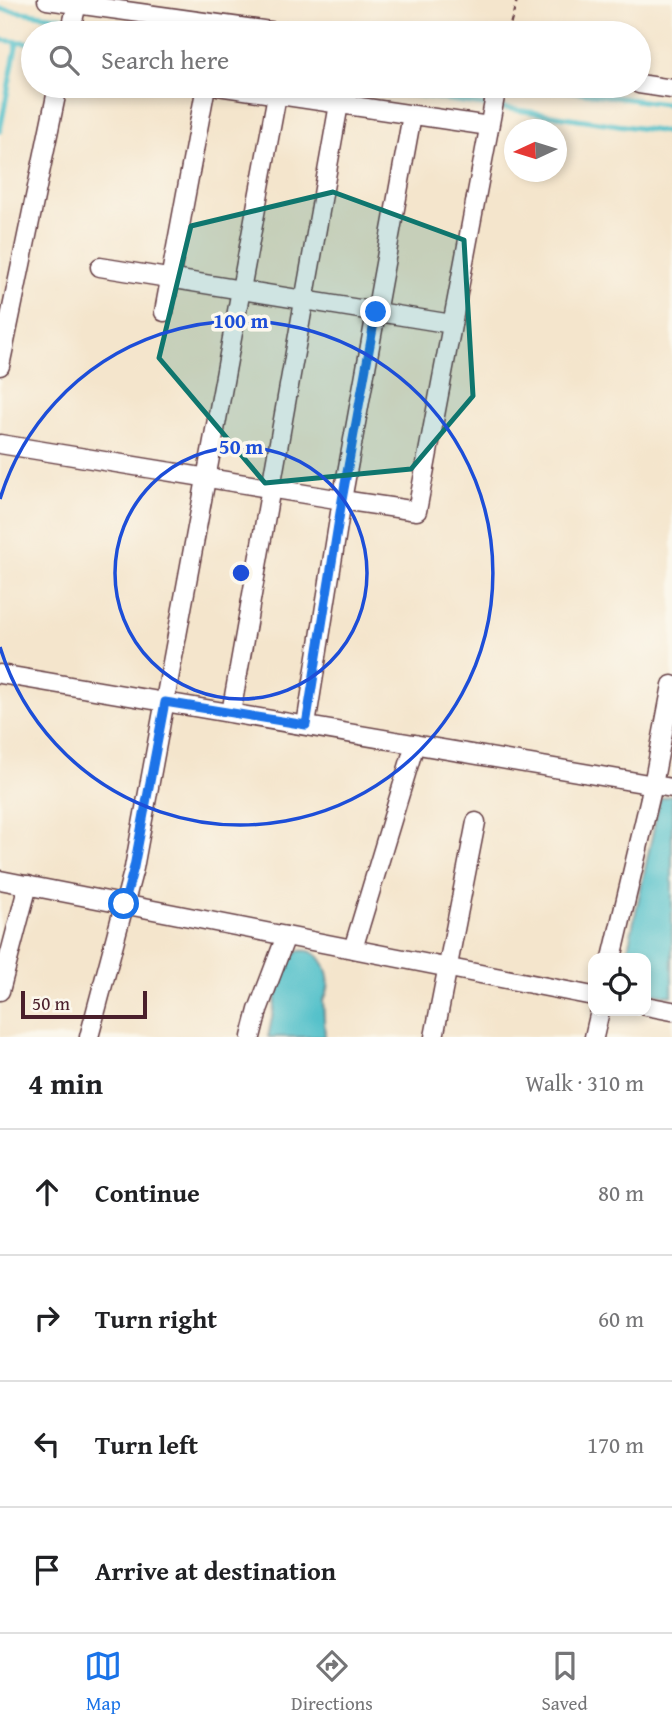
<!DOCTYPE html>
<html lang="en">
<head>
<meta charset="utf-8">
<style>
	body { margin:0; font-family:"Gentium Book Plus",serif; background:#f2f2f2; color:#202124 }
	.controls { position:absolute; right:21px; bottom:21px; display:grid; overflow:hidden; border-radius:14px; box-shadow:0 4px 10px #0003 }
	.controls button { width:63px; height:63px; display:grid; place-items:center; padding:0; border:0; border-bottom:2px solid #e0e0e0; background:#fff; color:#202124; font:35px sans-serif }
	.compass { position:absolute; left:504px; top:119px; width:63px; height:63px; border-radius:50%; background:#fff; box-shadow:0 4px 10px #0003; rotate:266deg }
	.scale { position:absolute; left:21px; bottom:18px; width:126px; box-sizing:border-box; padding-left:7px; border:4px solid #4a1f2b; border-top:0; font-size:19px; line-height:24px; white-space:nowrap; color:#4a1f2b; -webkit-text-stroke:5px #fbf7ec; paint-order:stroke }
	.stop { position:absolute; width:21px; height:21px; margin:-16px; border:5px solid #1a73e8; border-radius:50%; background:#fff }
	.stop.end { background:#1a73e8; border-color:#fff; box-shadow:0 2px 7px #0008 }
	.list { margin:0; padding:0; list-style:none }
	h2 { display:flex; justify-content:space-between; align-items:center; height:91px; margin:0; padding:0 28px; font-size:30px }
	h2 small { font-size:23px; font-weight:400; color:#757577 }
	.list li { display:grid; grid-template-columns:46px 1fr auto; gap:21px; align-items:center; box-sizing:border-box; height:126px; padding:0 28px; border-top:2px solid #e0e0e0 }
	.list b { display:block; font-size:26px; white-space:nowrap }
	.list em { font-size:23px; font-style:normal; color:#757577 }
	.icon { flex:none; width:38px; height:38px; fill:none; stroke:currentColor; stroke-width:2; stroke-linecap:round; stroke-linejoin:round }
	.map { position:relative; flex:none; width:672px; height:1037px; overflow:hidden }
	.search { position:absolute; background:#fff; box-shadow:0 4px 10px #0003; left:21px; right:21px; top:21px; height:77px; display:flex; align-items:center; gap:18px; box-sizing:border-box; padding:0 24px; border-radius:38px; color:#757577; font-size:26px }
	.sheet { height:595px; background:#fff }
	nav { display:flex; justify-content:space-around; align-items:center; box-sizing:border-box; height:98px; border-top:2px solid #e0e0e0; background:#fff; font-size:19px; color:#757577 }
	nav a { display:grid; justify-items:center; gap:4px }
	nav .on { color:#1a73e8 }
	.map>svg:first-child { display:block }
</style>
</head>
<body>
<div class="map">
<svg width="672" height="1037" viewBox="0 0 672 1037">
	<rect width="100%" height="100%" fill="#fbf7ec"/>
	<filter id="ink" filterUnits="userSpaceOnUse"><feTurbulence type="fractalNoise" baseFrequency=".0143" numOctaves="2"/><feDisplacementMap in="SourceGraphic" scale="14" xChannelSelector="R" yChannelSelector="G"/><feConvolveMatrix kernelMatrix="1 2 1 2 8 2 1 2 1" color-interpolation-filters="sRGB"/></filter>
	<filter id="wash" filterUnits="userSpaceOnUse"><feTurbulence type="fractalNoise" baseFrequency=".00686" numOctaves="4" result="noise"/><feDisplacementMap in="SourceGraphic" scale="28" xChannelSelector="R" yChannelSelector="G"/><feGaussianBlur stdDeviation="1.57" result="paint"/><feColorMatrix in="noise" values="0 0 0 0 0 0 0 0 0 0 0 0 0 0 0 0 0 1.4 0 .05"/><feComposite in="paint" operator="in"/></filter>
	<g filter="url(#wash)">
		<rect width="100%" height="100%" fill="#f4e5cc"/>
		<!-- water -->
		<g fill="#54c1ca" stroke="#4f707a" stroke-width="2">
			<path d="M 672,795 L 672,996 L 646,992 L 646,958 L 626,958 L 660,799 Z"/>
			<path d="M 298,951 C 302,951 306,950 309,951 C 328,957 334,987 323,1000 L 325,1037 L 268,1037 C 274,1013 278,966 298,951 Z"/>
		</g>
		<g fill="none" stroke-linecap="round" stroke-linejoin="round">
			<!-- stream -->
			<g stroke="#54c1ca" stroke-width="5">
				<path d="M 0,9 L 171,33"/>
				<path d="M 0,40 L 33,43"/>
				<path d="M 355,86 L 672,133"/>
				<path d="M 535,86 L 672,105"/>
				<path d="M 0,131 L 17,42"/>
			</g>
		</g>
	</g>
	<g filter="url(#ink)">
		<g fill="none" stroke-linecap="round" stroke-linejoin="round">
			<!-- minor casing -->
			<g stroke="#643d43" stroke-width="21">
				<g id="minor">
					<path d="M 47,0 L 284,33"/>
					<path d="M 70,33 L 78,0"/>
					<path d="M 639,84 L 672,89"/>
					<path d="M 218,86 L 489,126"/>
					<path d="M 100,267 L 452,324"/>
					<path d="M 164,312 L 206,86"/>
					<path d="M 0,366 L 58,86"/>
					<path d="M 0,444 L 342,500 L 412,115"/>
					<path d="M 0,674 L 672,788"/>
					<path d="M 231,713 L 339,104"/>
					<path d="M 306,725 L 342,500 L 417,511 L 497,86"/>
					<path d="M 0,880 L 593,996"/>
					<path d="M 353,949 L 415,744"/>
					<path d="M 612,958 L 653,785 L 672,685"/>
					<path d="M 0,991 L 28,885"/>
					<path d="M 646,1006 L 672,1011"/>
					<path d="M 89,1037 L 134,868 L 277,95"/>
					<path d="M 251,1037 L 258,1010 L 286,936"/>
					<path d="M 434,1037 L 476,822"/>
					<path d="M 594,1037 L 600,1011"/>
				</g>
			</g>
			<!-- path -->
			<path stroke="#643d43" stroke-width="2.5" stroke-dasharray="5 5" stroke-linecap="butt" d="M 508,33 L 517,0"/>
			<!-- minor -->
			<use href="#minor" stroke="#fff" stroke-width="18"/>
		</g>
	</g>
	<g fill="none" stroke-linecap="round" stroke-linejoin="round" filter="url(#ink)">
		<!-- route -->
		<path stroke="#1a73e8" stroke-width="9" d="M 124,904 L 134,867 L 165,702 L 306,725 L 342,500 L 376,312"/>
	</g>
	<!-- marked area -->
	<path fill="#0f766e" fill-opacity="0.2" stroke="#0f766e" stroke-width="5" stroke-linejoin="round" d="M 333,192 L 464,240 L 473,396 L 411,469 L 265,483 L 159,358 L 191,226 Z"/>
	<!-- distance rings -->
	<g fill="none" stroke="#1d4ed8" stroke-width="3.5">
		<circle cx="241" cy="573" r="126"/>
		<path d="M0 499A252 252 0 1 1 0 647"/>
	</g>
	<circle cx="241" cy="573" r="10" fill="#1d4ed8" stroke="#fbf7ec" stroke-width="3.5"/>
	<g font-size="21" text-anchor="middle" font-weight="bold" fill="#1d4ed8" stroke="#fbf7ec" stroke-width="7" stroke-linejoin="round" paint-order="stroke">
		<text x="241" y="328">100 m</text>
		<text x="241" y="454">50 m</text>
	</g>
</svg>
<div class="controls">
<button><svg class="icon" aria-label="locate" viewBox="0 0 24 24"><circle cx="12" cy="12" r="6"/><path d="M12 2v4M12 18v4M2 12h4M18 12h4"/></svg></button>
</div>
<svg class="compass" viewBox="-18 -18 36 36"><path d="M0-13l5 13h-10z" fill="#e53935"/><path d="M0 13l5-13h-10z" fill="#757577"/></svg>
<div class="scale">50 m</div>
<div class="stop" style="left:124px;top:904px"></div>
<div class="stop end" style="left:376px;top:312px"></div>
<div class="search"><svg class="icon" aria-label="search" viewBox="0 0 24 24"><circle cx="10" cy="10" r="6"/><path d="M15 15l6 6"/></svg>Search here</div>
</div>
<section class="sheet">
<h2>4 min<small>Walk · 310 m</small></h2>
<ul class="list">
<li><svg class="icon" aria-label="ahead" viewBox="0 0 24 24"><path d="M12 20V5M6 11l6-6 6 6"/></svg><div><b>Continue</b></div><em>80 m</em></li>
<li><svg class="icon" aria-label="right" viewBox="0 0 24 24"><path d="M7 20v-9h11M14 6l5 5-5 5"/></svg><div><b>Turn right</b></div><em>60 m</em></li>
<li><svg class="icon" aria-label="left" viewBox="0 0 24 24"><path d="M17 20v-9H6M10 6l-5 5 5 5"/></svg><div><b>Turn left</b></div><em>170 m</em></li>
<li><svg class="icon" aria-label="arrive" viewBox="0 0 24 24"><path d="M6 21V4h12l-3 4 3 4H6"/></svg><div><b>Arrive at destination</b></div></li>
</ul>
</section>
<nav>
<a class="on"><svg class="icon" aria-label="map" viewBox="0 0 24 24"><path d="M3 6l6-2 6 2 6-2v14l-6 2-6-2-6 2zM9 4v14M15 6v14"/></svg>Map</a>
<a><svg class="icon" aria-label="directions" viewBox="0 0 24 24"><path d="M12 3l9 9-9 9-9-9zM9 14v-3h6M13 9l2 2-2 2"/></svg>Directions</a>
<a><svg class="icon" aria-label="saved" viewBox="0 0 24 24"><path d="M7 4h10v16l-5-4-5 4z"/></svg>Saved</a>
</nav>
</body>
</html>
